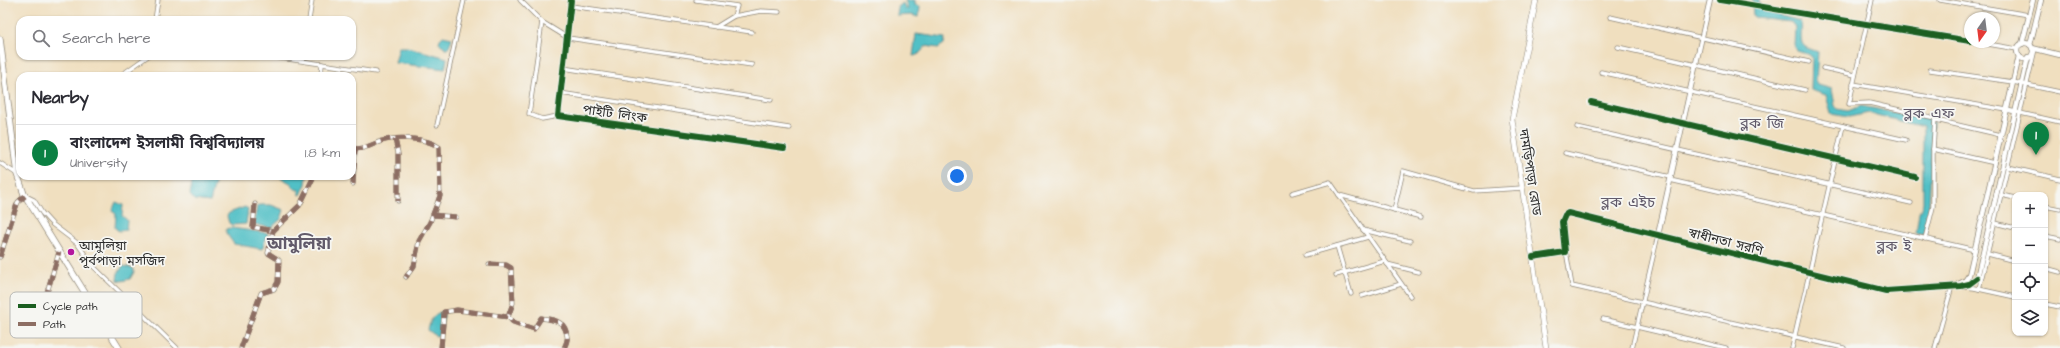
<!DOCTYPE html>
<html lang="en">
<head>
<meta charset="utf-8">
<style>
	body { margin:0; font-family:"Architects Daughter","Noto Sans Bengali",sans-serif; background:#f7f7f7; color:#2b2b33 }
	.controls { position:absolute; right:12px; bottom:12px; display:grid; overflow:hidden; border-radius:8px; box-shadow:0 1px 3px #0004 }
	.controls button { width:36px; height:36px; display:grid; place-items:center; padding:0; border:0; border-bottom:1px solid #e1e1e2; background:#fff; color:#2b2b33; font:20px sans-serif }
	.compass { position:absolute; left:1964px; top:12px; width:36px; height:36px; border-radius:50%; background:#fff; box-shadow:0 1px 3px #0004; rotate:194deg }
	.you { position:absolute; left:957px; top:176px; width:14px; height:14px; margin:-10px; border:3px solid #fff; border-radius:50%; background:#1a73e8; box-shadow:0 0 0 6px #1a73e833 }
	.badge { display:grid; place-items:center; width:26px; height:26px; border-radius:50%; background:#0b8043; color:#fff; font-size:13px; font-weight:700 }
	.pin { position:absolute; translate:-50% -33px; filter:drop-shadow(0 1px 2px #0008) }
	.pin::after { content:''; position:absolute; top:21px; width:14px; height:12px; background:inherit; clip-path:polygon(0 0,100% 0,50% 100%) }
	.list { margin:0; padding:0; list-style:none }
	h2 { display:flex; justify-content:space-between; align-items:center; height:52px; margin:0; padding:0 16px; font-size:17px }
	h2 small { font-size:13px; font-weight:400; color:#7c7c81 }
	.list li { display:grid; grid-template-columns:26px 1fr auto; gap:12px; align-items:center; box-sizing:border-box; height:56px; padding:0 16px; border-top:1px solid #e1e1e2 }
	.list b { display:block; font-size:15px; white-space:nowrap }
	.list p { margin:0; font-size:13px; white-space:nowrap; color:#7c7c81 }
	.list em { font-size:13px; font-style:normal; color:#7c7c81 }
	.icon { flex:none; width:22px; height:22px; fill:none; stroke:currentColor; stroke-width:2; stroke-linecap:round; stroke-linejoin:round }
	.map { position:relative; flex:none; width:2060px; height:348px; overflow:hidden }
	.search { position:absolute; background:#fff; box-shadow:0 1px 3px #0004; left:16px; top:16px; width:340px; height:44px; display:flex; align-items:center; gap:10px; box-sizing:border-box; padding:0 14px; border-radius:12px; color:#7c7c81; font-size:15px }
	.panel { position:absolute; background:#fff; box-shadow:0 1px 3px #0004; left:16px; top:72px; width:340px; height:108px; border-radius:12px }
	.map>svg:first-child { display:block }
</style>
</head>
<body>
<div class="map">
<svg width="2060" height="348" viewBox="0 0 2060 348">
	<rect width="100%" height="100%" fill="#f6f6f2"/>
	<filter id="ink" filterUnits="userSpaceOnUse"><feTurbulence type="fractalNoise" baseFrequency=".025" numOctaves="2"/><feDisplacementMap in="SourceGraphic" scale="8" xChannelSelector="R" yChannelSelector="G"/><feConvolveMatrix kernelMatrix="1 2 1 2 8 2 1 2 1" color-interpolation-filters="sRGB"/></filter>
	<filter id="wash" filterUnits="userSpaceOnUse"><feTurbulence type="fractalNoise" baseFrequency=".012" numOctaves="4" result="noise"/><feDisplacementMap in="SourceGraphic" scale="16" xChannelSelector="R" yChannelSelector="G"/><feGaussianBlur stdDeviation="0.9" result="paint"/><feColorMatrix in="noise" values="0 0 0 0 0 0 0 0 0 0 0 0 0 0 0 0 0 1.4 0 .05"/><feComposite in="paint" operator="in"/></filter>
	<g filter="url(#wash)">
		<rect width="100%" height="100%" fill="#f0dfbf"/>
		<!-- water -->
		<g fill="#51c0c6" stroke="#3e7678">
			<path d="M 905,0 L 915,0 L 915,5 L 920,6 L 919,17 L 911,15 L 897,16 L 898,7 L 903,3 L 905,9 L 908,9 Z"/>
			<path d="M 1752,0 L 1759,0 L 1763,11 L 1800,21 C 1804,28 1798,40 1804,46 C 1807,49 1814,50 1818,52 L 1816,81 L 1818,85 L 1832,89 L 1835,106 L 1838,109 L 1848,111 L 1861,106 L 1928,119 L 1933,122 L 1929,207 L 1923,234 L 1916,233 L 1919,213 L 1923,203 L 1923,127 L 1869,113 L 1849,117 L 1831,114 L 1826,95 L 1811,90 L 1812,57 L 1808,54 L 1796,51 L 1794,46 L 1795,27 L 1791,22 L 1757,18 L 1753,15 Z"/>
			<path d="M 916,34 L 945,38 L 944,44 L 938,48 L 926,46 L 918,55 L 913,56 Z"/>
			<path d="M 443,36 L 452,38 L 448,49 L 439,43 L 440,39 Z"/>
			<path d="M 399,47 L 407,47 L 447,58 L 445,69 L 395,63 Z"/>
			<path d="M 193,176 L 217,176 L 210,202 L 194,200 L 190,195 Z"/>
			<path d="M 278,176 L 307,176 L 306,184 L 301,195 L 299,194 L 299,189 L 297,190 L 293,187 L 292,184 Z"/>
			<path d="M 116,202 L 123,205 L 122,216 L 127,220 L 126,230 L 119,231 L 115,228 L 116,214 L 112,211 Z"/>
			<path d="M 259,205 L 271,205 L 284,210 L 281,219 L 271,228 L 254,224 L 257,206 Z"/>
			<path d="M 245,207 L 248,209 L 246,224 L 232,225 L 229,223 L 227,216 L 229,213 Z"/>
			<path d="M 231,228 L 268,233 L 262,249 L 234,244 L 226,233 L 226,229 Z"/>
			<path d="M 123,266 L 133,268 L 134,272 L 130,279 L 121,281 L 117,280 L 118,273 Z"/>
			<path d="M 442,312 L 444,316 L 439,335 L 436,336 L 428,330 C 430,322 433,313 442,312 Z"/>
		</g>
	</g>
	<g filter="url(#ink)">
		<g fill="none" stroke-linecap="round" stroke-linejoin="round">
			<!-- minor casing -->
			<g stroke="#8e8575" stroke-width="5">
				<g id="minor">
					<path d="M 520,0 L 542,22 L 529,114 L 542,119 L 558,116"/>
					<path d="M 571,0 L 558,116 L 784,148"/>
					<path d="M 696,0 L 737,6 L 734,16 L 716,27"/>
					<path d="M 1720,0 L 1970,41"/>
					<path d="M 1872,0 L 1849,104 L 1869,103 L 1935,118 L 1933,149 L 1933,207 L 1925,239"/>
					<path d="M 1940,0 L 2029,15"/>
					<path d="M 571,6 L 752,32"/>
					<path d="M 734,16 L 761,11 L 779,12"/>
					<path d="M 1610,17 L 1809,62"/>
					<path d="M 155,20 L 158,0"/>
					<path d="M 309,20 L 312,0"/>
					<path d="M 542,22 L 568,38 L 752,65"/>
					<path d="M 1976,42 L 2017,49"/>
					<path d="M 1618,47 L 1805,90"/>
					<path d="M 267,56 L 376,72"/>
					<path d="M 563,68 L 771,100"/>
					<path d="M 1823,68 L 1855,75"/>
					<path d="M 1930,70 L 2013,82 L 2060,92"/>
					<path d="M 1601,72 L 1906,140"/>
					<path d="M 120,76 L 148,56"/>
					<path d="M 321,76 L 322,64"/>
					<path d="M 1853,84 L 2007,110 L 2060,122"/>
					<path d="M 560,93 L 789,128"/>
					<path d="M 1591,102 L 1915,177"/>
					<path d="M 1936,120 L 2001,135"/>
					<path d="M 437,125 L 464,0"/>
					<path d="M 1577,127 L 1911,203"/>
					<path d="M 395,139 L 398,153 L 398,201"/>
					<path d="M 352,148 C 363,151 372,144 382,141 C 397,136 427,138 439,147 L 440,196 L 430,222 L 419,241 L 414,266 L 406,277"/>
					<path d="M 1933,149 L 1995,163"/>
					<path d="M 1565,153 L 1671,177"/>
					<path d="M 0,163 L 17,174"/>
					<path d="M 2008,167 L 2060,179"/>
					<path d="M 1670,180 L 1975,250"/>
					<path d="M 353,184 L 355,149"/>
					<path d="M 1292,193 L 1330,182 L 1410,296"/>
					<path d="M 1339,195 L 1421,217"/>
					<path d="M 2001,195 L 2015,198"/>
					<path d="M 26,196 L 34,200 L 42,213 L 52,224 L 77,243 L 93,266 L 177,348"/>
					<path d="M 255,204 L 253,227 L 273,231"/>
					<path d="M 2045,206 L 2060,209"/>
					<path d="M 1394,210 L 1403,171 L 1474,191 L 1522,188"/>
					<path d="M 433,215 L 456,217"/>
					<path d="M 1995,223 L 2015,228"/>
					<path d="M 1363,230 L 1410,241"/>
					<path d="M 2045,236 L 2060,239"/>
					<path d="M 1337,246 L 1351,294"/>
					<path d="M 1566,251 L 1572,286 L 1844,348"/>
					<path d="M 1988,254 L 2015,261"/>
					<path d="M 1305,255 L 1368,237"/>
					<path d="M 0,257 L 16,207 L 18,202 L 25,196"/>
					<path d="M 489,264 L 506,265 L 511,268 L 513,303 L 508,317"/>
					<path d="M 1387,264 L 1419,272"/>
					<path d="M 2045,268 L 2060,272"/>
					<path d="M 1336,275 L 1385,261"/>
					<path d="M 1979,289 L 2035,49"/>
					<path d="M 1362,296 L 1401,284"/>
					<path d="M 37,302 L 43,306 L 59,252"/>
					<path d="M 2045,304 L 2060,307"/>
					<path d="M 1603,319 L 1726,348"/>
					<path d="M 241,348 L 261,293 L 274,289 L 278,282 L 279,260 L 268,253 L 273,231 L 300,205 L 314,176"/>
					<path d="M 441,348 L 444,312 L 457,310 L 508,317 L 513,322 L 534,329 L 541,318 C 554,320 565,320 567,336 C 568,340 566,344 564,348"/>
					<path d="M 1632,348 L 1658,235"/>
					<path d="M 1792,348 L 1843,126"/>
					<path d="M 1935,348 L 1952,286 L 1974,288 L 2015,297"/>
				</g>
			</g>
			<!-- tertiary casing -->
			<g stroke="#8e8575" stroke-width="6">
				<g id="tertiary">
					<circle cx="2025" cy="51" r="8"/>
					<path d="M 2022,44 L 2033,0"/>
					<path d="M 2030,45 L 2041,0"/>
					<path d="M 2032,48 L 2060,55"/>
					<path d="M 1658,235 L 1710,0"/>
					<path d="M 1533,257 L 1565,252 L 1562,222 L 1565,215 L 1568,213 L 1886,291 L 1905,291 L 1969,284 L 1977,278 L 2028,57"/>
					<path d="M 1958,284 L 1965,281 L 1969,275 L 2019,56"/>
				</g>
			</g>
			<!-- secondary casing -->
			<g stroke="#8e8575" stroke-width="6">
				<path id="secondary" d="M 1536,0 L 1512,119 L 1546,348"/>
			</g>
			<!-- primary casing -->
			<g stroke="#8e8575" stroke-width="7">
				<path id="primary" d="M 0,39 L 17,174 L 24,194 L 119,348"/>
			</g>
			<!-- minor -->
			<use href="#minor" stroke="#fff" stroke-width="3.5"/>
			<!-- tertiary -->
			<use href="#tertiary" stroke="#fff" stroke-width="4.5"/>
			<!-- secondary -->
			<use href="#secondary" stroke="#fff" stroke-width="5"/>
			<!-- primary -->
			<use href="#primary" stroke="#fff" stroke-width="5.5"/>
			<!-- quiet -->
			<g stroke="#8d6e63" stroke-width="5" stroke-dasharray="10 5" stroke-linecap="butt">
				<path d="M 395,139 L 398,153 L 398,201"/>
				<path d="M 352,148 C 363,151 372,144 382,141 C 397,136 427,138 439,147 L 440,196 L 430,222 L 419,241 L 414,266 L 406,277"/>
				<path d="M 353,184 L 355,149"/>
				<path d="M 255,204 L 253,227 L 273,231"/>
				<path d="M 433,215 L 456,217"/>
				<path d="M 0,257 L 16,207 L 18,202 L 25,196"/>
				<path d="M 489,264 L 506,265 L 511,268 L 513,303 L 508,317"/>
				<path d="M 37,302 L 43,306 L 59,252"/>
				<path d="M 241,348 L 261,293 L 274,289 L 278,282 L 279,260 L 268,253 L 273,231 L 300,205 L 314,176"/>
				<path d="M 441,348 L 444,312 L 457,310 L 508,317 L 513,322 L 534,329 L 541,318 C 554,320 565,320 567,336 C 568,340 566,344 564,348"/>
			</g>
			<!-- cycleway casing -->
			<g stroke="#f6f6f2" stroke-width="8">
				<g id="cycleway">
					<path d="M 571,0 L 558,116 L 784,148"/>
					<path d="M 1720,0 L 1970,41"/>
					<path d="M 1591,102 L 1915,177"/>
					<path d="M 1533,257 L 1565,252 L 1562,222 L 1565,215 L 1568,213 L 1886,291 L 1961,286 L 1969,284 L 1977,278"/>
				</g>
			</g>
			<!-- cycleway -->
			<use href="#cycleway" stroke="#1b5e20" stroke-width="6"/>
		</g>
	</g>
	<!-- markers -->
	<circle fill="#b5179e" stroke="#f6f6f2" stroke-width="1.5" cx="71" cy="252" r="4"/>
	<g text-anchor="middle" stroke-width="3.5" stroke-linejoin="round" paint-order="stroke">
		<!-- street labels -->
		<g font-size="13" fill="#2b2b2b" stroke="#f6f6f2">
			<text transform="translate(615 113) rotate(8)" y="5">পাইটি লিংক</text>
			<text transform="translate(1531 172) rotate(81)" y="5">দামড়িপাড়া রোড</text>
			<text transform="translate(1726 241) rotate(14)" y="5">স্বাধীনতা সরণি</text>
		</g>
		<!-- poi labels -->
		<g font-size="13" fill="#2b2b2b" stroke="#f6f6f2" text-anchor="start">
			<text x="79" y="250">আমুলিয়া<tspan x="79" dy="15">পূর্বপাড়া মসজিদ</tspan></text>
		</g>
		<!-- quarter labels -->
		<g font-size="15" fill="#615a6a" stroke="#f6f6f2">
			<text x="1929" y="118">ব্লক এফ</text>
			<text x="1762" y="128">ব্লক জি</text>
			<text x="1628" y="207">ব্লক এইচ</text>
			<text x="1894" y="251">ব্লক ই</text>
		</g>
		<!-- district labels -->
		<g font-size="17" font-weight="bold" fill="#615a6a" stroke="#f6f6f2">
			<text x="299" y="249">আমুলিয়া</text>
		</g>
	</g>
	<!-- legend -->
	<rect x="10" y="292" width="132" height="46" rx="6" fill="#f6f6f2" stroke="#b9b9b6" stroke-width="1"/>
	<rect x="18" y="304" width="18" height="4" fill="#1b5e20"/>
	<rect x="18" y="322" width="18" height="4" fill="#8d6e63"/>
	<g font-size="11" fill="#2b2b2b">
		<text x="43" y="310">Cycle path</text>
		<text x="43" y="328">Path</text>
	</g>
</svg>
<div class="controls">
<button>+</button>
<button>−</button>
<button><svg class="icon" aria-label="locate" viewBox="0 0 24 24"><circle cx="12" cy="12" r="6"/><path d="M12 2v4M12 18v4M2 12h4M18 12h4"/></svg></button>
<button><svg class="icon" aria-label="layers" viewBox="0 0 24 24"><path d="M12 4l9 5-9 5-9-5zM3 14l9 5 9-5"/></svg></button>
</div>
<svg class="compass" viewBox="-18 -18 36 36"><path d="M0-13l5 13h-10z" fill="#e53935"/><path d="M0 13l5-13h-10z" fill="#7c7c81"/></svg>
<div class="you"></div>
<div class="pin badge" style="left:2036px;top:155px">1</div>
<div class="search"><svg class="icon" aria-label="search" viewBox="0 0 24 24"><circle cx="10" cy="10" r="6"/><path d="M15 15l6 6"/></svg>Search here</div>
<section class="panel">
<h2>Nearby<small></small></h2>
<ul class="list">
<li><span class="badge">1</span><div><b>বাংলাদেশ ইসলামী বিশ্ববিদ্যালয়</b><p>University</p></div><em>1.8 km</em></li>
</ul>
</section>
</div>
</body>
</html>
